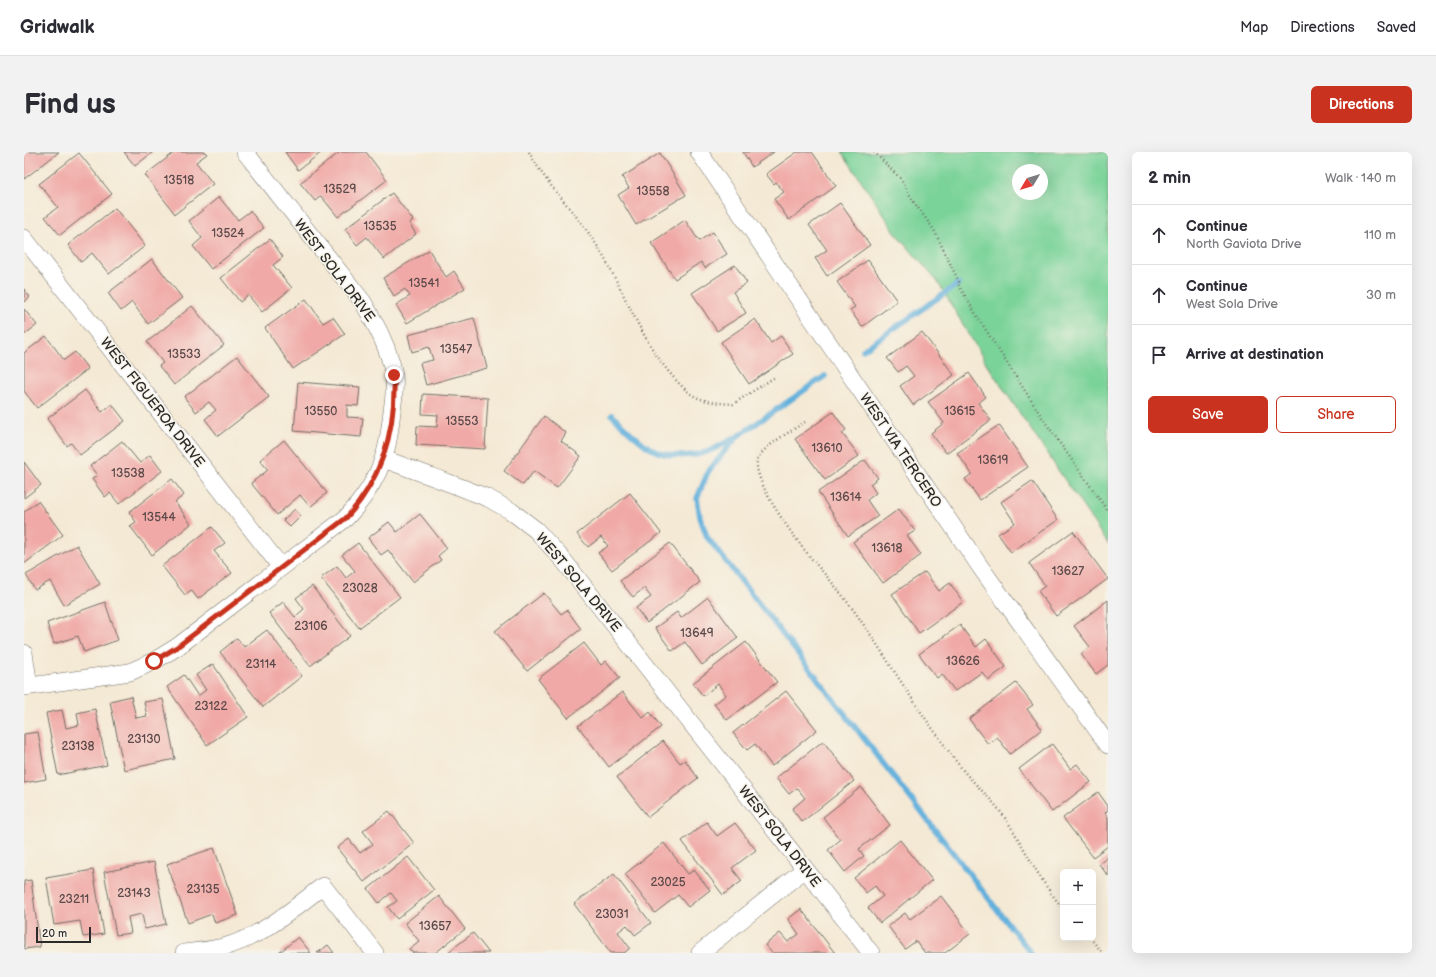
<!DOCTYPE html>
<html lang="en">
<head>
<meta charset="utf-8">
<style>
	body { margin:0; font-family:"Balsamiq Sans",sans-serif; background:#f2f2f3; color:#2b2b33 }
	.controls { position:absolute; right:12px; bottom:12px; display:grid; overflow:hidden; border-radius:6px; box-shadow:0 4px 16px #0002 }
	.controls button { width:36px; height:36px; display:grid; place-items:center; padding:0; border:0; border-bottom:1px solid #e1e1e2; background:#fff; color:#2b2b33; font:20px sans-serif }
	.compass { position:absolute; left:988px; top:12px; width:36px; height:36px; border-radius:50%; background:#fff; box-shadow:0 4px 16px #0002; rotate:232deg }
	.scale { position:absolute; left:12px; bottom:10px; width:55px; box-sizing:border-box; padding-left:4px; border:2px solid #2b2b2b; border-top:0; font-size:11px; line-height:14px; white-space:nowrap; color:#2b2b2b; -webkit-text-stroke:3px #f7f3e8; paint-order:stroke }
	.stop { position:absolute; width:12px; height:12px; margin:-9px; border:3px solid #c8321e; border-radius:50%; background:#fff }
	.stop.end { background:#c8321e; border-color:#fff; box-shadow:0 1px 4px #0008 }
	.list { margin:0; padding:0; list-style:none }
	h2 { display:flex; justify-content:space-between; align-items:center; height:52px; margin:0; padding:0 16px; font-size:17px }
	h2 small { font-size:13px; font-weight:400; color:#7c7c81 }
	.list li { display:grid; grid-template-columns:26px 1fr auto; gap:12px; align-items:center; box-sizing:border-box; height:60px; padding:0 16px; border-top:1px solid #e1e1e2 }
	.list b { display:block; font-size:15px; white-space:nowrap }
	.list p { margin:0; font-size:13px; white-space:nowrap; color:#7c7c81 }
	.list em { font-size:13px; font-style:normal; color:#7c7c81 }
	.actions { display:flex; gap:8px; padding:12px 16px }
	.actions a { flex:1; padding:9px 0; border:1px solid #c8321e; border-radius:6px; text-align:center; font-size:14px; color:#c8321e }
	.actions .main { background:#c8321e; color:#fff }
	.icon { flex:none; width:22px; height:22px; fill:none; stroke:currentColor; stroke-width:2; stroke-linecap:round; stroke-linejoin:round }
	.map { position:relative; flex:none; width:1084px; height:801px; overflow:hidden; border-radius:6px }
	header { display:flex; align-items:center; gap:24px; box-sizing:border-box; height:56px; padding:0 20px; background:#fff; border-bottom:1px solid #e1e1e2 }
	header strong { font-size:19px }
	nav { display:flex; gap:22px; margin-inline-start:auto; font-size:14px }
	.intro { display:flex; align-items:center; justify-content:space-between; box-sizing:border-box; height:96px; padding:0 24px }
	h1 { margin:0; font-size:28px }
	.button { padding:10px 18px; border-radius:6px; background:#c8321e; color:#fff; font-size:14px; font-weight:700 }
	main { display:flex; gap:24px; padding:0 24px }
	aside { flex:1; background:#fff; border-radius:6px; box-shadow:0 4px 16px #0002 }
	.map>svg:first-child { display:block }
</style>
</head>
<body>
<header>
<strong>Gridwalk</strong>
<nav><a>Map</a><a>Directions</a><a>Saved</a></nav>
</header>
<div class="intro"><h1>Find us</h1><a class="button">Directions</a></div>
<main>
<div class="map">
<svg width="1084" height="801" viewBox="0 0 1084 801">
	<rect width="100%" height="100%" fill="#f7f3e8"/>
	<filter id="ink" filterUnits="userSpaceOnUse"><feTurbulence type="fractalNoise" baseFrequency=".025" numOctaves="2"/><feDisplacementMap in="SourceGraphic" scale="8" xChannelSelector="R" yChannelSelector="G"/><feConvolveMatrix kernelMatrix="1 2 1 2 8 2 1 2 1" color-interpolation-filters="sRGB"/></filter>
	<filter id="wash" filterUnits="userSpaceOnUse"><feTurbulence type="fractalNoise" baseFrequency=".012" numOctaves="4" result="noise"/><feDisplacementMap in="SourceGraphic" scale="16" xChannelSelector="R" yChannelSelector="G"/><feGaussianBlur stdDeviation="0.9" result="paint"/><feColorMatrix in="noise" values="0 0 0 0 0 0 0 0 0 0 0 0 0 0 0 0 0 1.4 0 .05"/><feComposite in="paint" operator="in"/></filter>
	<g filter="url(#wash)">
		<rect width="100%" height="100%" fill="#f4e9d4"/>
		<!-- green -->
		<path fill="#7ad399" stroke="#527f62" fill-rule="evenodd" d="M 818,0 L 1084,0 L 1084,392 L 962,211 L 913,129 L 874,84 ZM 994,18 L 1018,18 L 1018,42 L 994,42 Z"/>
		<g fill="none" stroke-linecap="round" stroke-linejoin="round">
			<!-- stream -->
			<g stroke="#62b0dc" stroke-width="5.5">
				<path d="M 839,198 L 934,132"/>
				<path d="M 801,224 L 714,284 L 700,300 L 684,320 L 673,346 L 676,365 L 683,385 L 1007,801"/>
				<path d="M 588,263 C 600,275 612,287 626,296 C 642,307 673,305 690,297 C 696,294 702,290 709,287"/>
			</g>
		</g>
		<g id="blocks">
			<!-- building -->
			<g fill="#f0a9a6">
				<path d="M 0,0 L 35,0 L 0,27 Z"/>
				<path d="M 100,0 L 129,0 L 111,14 Z"/>
				<path d="M 151,0 L 181,0 L 183,2 L 172,10 L 189,32 L 151,62 L 121,23 Z"/>
				<path d="M 261,0 L 298,0 L 274,18 Z"/>
				<path d="M 316,0 L 342,0 L 363,28 L 314,65 L 297,44 L 291,49 L 276,31 Z"/>
				<path d="M 719,0 L 750,0 L 728,15 Z"/>
				<path d="M 773,0 L 788,0 L 812,34 L 765,68 L 750,47 L 760,40 L 752,30 L 750,32 L 742,22 Z"/>
				<path d="M 55,1 L 88,42 L 36,83 L 21,65 L 34,55 L 15,32 Z"/>
				<path d="M 636,1 L 662,43 L 612,73 L 594,43 L 605,36 L 598,25 Z"/>
				<path d="M 368,41 L 389,68 L 385,71 L 392,82 L 360,107 L 343,85 L 333,93 L 321,77 Z"/>
				<path d="M 195,45 L 214,68 L 226,59 L 240,76 L 187,117 L 169,94 L 178,86 L 165,69 Z"/>
				<path d="M 816,51 L 846,93 L 803,124 L 791,106 L 803,98 L 785,73 Z"/>
				<path d="M 91,56 L 121,94 L 85,122 L 68,101 L 57,110 L 44,93 Z"/>
				<path d="M 661,68 L 675,89 L 689,80 L 703,102 L 681,116 L 677,110 L 651,127 L 627,91 Z"/>
				<path d="M 246,87 L 259,105 L 249,113 L 268,136 L 238,160 L 224,143 L 216,150 L 197,126 Z"/>
				<path d="M 405,98 L 422,125 L 430,119 L 441,136 L 383,171 L 372,153 L 386,144 L 381,137 L 370,144 L 359,126 Z"/>
				<path d="M 128,107 L 158,146 L 124,172 L 108,150 L 97,159 L 84,141 Z"/>
				<path d="M 844,108 L 873,149 L 838,175 L 826,158 L 831,155 L 813,130 Z"/>
				<path d="M 711,113 L 723,131 L 709,140 L 722,161 L 693,179 L 668,141 Z"/>
				<path d="M 0,137 L 6,145 L 0,150 Z"/>
				<path d="M 282,147 L 299,171 L 309,165 L 321,182 L 269,217 L 241,176 Z"/>
				<path d="M 168,154 L 200,193 L 150,233 L 135,214 L 139,211 L 123,190 Z"/>
				<path d="M 0,157 L 13,173 L 0,183 Z"/>
				<path d="M 450,166 L 463,216 L 402,233 L 396,211 L 409,208 L 405,195 L 388,200 L 384,183 Z"/>
				<path d="M 731,167 L 747,191 L 757,184 L 769,202 L 725,232 L 697,190 Z"/>
				<path d="M 898,180 L 930,223 L 889,253 L 876,234 L 890,224 L 882,214 L 874,220 L 863,206 Z"/>
				<path d="M 22,184 L 40,208 L 51,200 L 64,217 L 13,256 L 0,239 L 0,201 Z"/>
				<path d="M 213,204 L 245,245 L 194,284 L 181,267 L 192,258 L 185,250 L 172,260 L 160,245 Z"/>
				<path d="M 945,221 L 962,245 L 954,251 L 967,268 L 922,301 L 907,281 L 920,271 L 904,250 Z"/>
				<path d="M 274,230 L 336,235 L 334,254 L 323,253 L 323,265 L 339,266 L 337,285 L 270,279 Z"/>
				<path d="M 61,238 L 78,260 L 88,252 L 101,269 L 56,303 L 47,291 L 43,294 L 23,267 Z"/>
				<path d="M 399,242 L 464,246 L 461,297 L 392,293 L 393,274 L 413,275 L 414,263 L 398,262 Z"/>
				<path d="M 809,260 L 822,278 L 818,281 L 835,304 L 801,328 L 771,287 Z"/>
				<path d="M 520,264 L 542,281 L 537,289 L 557,304 L 533,336 L 510,319 L 499,333 L 480,319 Z"/>
				<path d="M 975,273 L 1004,315 L 956,348 L 941,327 L 948,322 L 933,301 Z"/>
				<path d="M 260,288 L 303,341 L 286,355 L 276,343 L 253,363 L 227,331 L 244,318 L 236,308 Z"/>
				<path d="M 98,289 L 116,311 L 126,303 L 138,319 L 95,352 L 86,341 L 81,345 L 68,327 L 73,323 L 66,314 Z"/>
				<path d="M 841,308 L 854,326 L 846,332 L 852,341 L 843,348 L 854,364 L 824,384 L 794,340 Z"/>
				<path d="M 0,310 L 17,333 L 0,346 Z"/>
				<path d="M 148,327 L 160,343 L 151,350 L 167,372 L 128,403 L 106,374 L 112,370 L 105,360 Z"/>
				<path d="M 1008,329 L 1034,368 L 987,400 L 974,382 L 991,371 L 977,350 Z"/>
				<path d="M 606,341 L 637,381 L 588,418 L 574,401 L 584,394 L 577,385 L 564,395 L 553,382 Z"/>
				<path d="M 14,349 L 39,383 L 0,412 L 0,360 Z"/>
				<path d="M 271,357 L 277,364 L 266,375 L 259,368 Z"/>
				<path d="M 875,357 L 891,379 L 883,384 L 897,403 L 859,431 L 829,390 Z"/>
				<path d="M 396,362 L 423,396 L 414,404 L 417,408 L 389,430 L 364,398 L 357,403 L 344,386 L 365,370 L 373,380 Z"/>
				<path d="M 188,375 L 201,391 L 190,399 L 208,421 L 174,447 L 167,438 L 161,443 L 138,414 Z"/>
				<path d="M 1049,379 L 1084,427 L 1032,464 L 1014,439 L 1021,434 L 1005,411 Z"/>
				<path d="M 334,391 L 376,445 L 335,476 L 297,426 L 313,414 L 322,426 L 331,419 L 318,403 Z"/>
				<path d="M 646,391 L 676,430 L 623,471 L 612,456 L 627,445 L 620,436 L 609,445 L 596,429 Z"/>
				<path d="M 53,393 L 76,432 L 40,453 L 26,429 L 11,438 L 2,423 Z"/>
				<path d="M 901,420 L 915,439 L 926,431 L 939,450 L 895,481 L 868,442 Z"/>
				<path d="M 288,434 L 326,484 L 286,514 L 245,461 L 259,450 L 271,465 L 280,457 L 272,446 Z"/>
				<path d="M 520,441 L 537,462 L 543,458 L 557,477 L 503,519 L 471,479 Z"/>
				<path d="M 684,445 L 714,486 L 678,513 L 661,490 L 648,499 L 631,476 L 653,460 L 657,466 Z"/>
				<path d="M 1084,448 L 1084,513 L 1072,522 L 1057,502 L 1066,495 L 1050,474 Z"/>
				<path d="M 81,450 L 94,488 L 60,500 L 54,484 L 30,492 L 23,471 Z"/>
				<path d="M 936,473 L 952,495 L 962,487 L 982,515 L 964,528 L 958,520 L 931,539 L 918,522 L 913,526 L 895,502 Z"/>
				<path d="M 243,478 L 278,524 L 239,555 L 196,500 L 213,486 L 220,495 Z"/>
				<path d="M 722,490 L 753,530 L 703,568 L 690,552 L 702,543 L 694,532 L 679,544 L 669,531 Z"/>
				<path d="M 560,491 L 577,513 L 582,509 L 596,526 L 544,566 L 514,527 Z"/>
				<path d="M 189,512 L 224,565 L 183,593 L 143,535 L 160,523 L 174,544 L 182,538 L 172,523 Z"/>
				<path d="M 992,531 L 1009,553 L 1003,557 L 1018,577 L 986,602 L 973,585 L 964,592 L 945,567 Z"/>
				<path d="M 762,539 L 793,578 L 748,614 L 731,592 L 723,598 L 709,581 Z"/>
				<path d="M 598,540 L 619,566 L 626,560 L 637,575 L 585,615 L 554,574 Z"/>
				<path d="M 107,544 L 112,566 L 123,564 L 120,550 L 139,547 L 151,607 L 100,618 L 86,549 Z"/>
				<path d="M 71,557 L 83,613 L 34,623 L 22,561 L 38,558 L 42,576 L 55,573 L 53,561 Z"/>
				<path d="M 14,580 L 22,627 L 0,631 L 0,582 Z"/>
				<path d="M 639,589 L 656,611 L 661,608 L 674,626 L 624,665 L 593,625 Z"/>
				<path d="M 799,589 L 830,629 L 778,670 L 768,657 L 781,646 L 773,636 L 765,642 L 752,626 Z"/>
				<path d="M 1028,592 L 1046,617 L 1053,612 L 1067,630 L 1028,660 L 995,617 Z"/>
				<path d="M 837,635 L 866,673 L 835,697 L 840,704 L 821,720 L 804,698 L 816,688 L 799,665 Z"/>
				<path d="M 1074,640 L 1084,654 L 1084,658 L 1081,661 L 1084,665 L 1084,694 L 1069,705 L 1039,666 Z"/>
				<path d="M 365,659 L 390,691 L 340,730 L 313,696 L 325,687 L 336,701 L 349,692 L 339,679 Z"/>
				<path d="M 683,670 L 693,684 L 711,671 L 732,698 L 708,716 L 718,729 L 699,743 L 658,689 Z"/>
				<path d="M 876,688 L 908,728 L 856,771 L 844,756 L 859,744 L 851,734 L 842,741 L 830,726 Z"/>
				<path d="M 640,691 L 664,722 L 670,718 L 686,738 L 664,755 L 654,743 L 631,761 L 601,722 Z"/>
				<path d="M 190,696 L 214,763 L 191,771 L 188,762 L 164,771 L 143,712 Z"/>
				<path d="M 384,705 L 410,738 L 373,767 L 364,755 L 373,749 L 367,741 L 355,751 L 344,737 Z"/>
				<path d="M 1084,705 L 1084,724 L 1075,712 Z"/>
				<path d="M 130,710 L 142,772 L 121,777 L 118,762 L 104,765 L 107,781 L 92,783 L 80,720 Z"/>
				<path d="M 69,718 L 80,782 L 59,785 L 56,769 L 30,773 L 22,726 Z"/>
				<path d="M 590,722 L 627,771 L 611,783 L 603,773 L 594,780 L 606,796 L 600,801 L 587,801 L 550,752 Z"/>
				<path d="M 7,728 L 16,795 L 0,797 L 0,729 Z"/>
				<path d="M 415,744 L 441,777 L 411,801 L 389,801 L 385,797 L 395,789 L 381,771 Z"/>
				<path d="M 917,744 L 946,782 L 921,801 L 901,801 L 892,789 L 881,797 L 864,774 L 881,761 L 886,767 Z"/>
				<path d="M 777,757 L 811,801 L 748,801 L 741,793 L 756,781 L 764,790 L 775,782 L 764,767 Z"/>
				<path d="M 449,781 L 465,801 L 423,801 Z"/>
				<path d="M 274,785 L 287,801 L 255,801 Z"/>
				<path d="M 304,793 L 310,801 L 293,801 Z"/>
			</g>
		</g>
	</g>
	<g filter="url(#ink)">
		<use href="#blocks" fill-opacity="0" stroke="#716e66" stroke-width="1"/>
		<g fill="none" stroke-linecap="round" stroke-linejoin="round">
			<!-- minor casing -->
			<g stroke="#716e66" stroke-width="18">
				<g id="minor">
					<path d="M 675,0 L 957,416 L 1084,593"/>
					<path d="M 0,86 L 257,415"/>
					<path d="M 360,307 L 436,335 L 464,346 L 487,359 L 512,378 L 540,409 L 847,801"/>
					<path d="M 0,501 L 5,534"/>
					<path d="M 0,535 L 106,520 L 130,509 L 153,495 L 322,366 C 338,349 352,329 359,307 C 365,292 366,275 368,259 C 370,247 371,235 370,223 C 365,196 352,173 339,150 L 221,0"/>
					<path d="M 160,801 C 175,799 192,798 206,793 C 241,782 270,756 299,734 L 351,801"/>
					<path d="M 676,801 L 781,717"/>
				</g>
			</g>
			<!-- path -->
			<g stroke="#716e66" stroke-width="2.5" stroke-dasharray="1 3" stroke-linecap="butt">
				<path d="M 505,0 C 522,32 544,52 564,80 C 600,131 616,197 663,239 C 675,250 694,251 709,252 L 751,225"/>
				<path d="M 850,0 L 877,27 L 889,49 L 910,78 L 935,130 L 934,132 L 956,169 L 1021,270 L 1084,359"/>
				<path d="M 781,270 C 769,278 734,297 733,310 C 730,335 781,400 798,419 C 843,469 874,530 914,584 C 923,597 933,611 943,623 C 954,635 966,646 976,659 C 999,690 1013,727 1039,756"/>
				<path d="M 1066,786 L 1079,801"/>
			</g>
			<!-- minor -->
			<use href="#minor" stroke="#fff" stroke-width="17"/>
		</g>
	</g>
	<g fill="none" stroke-linecap="round" stroke-linejoin="round" filter="url(#ink)">
		<!-- route -->
		<path stroke="#c8321e" stroke-width="5" d="M 130,509 L 153,495 L 322,366 C 359,326 372,276 370,223"/>
	</g>
	<g text-anchor="middle" stroke-width="3" stroke-linejoin="round" paint-order="stroke">
		<!-- number labels -->
		<g font-size="12" fill="#5c4a4a">
			<text x="155" y="32">13518</text>
			<text x="316" y="41">13529</text>
			<text x="629" y="43">13558</text>
			<text x="356" y="78">13535</text>
			<text x="204" y="85">13524</text>
			<text x="400" y="135">13541</text>
			<text x="432" y="201">13547</text>
			<text x="160" y="206">13533</text>
			<text x="297" y="263">13550</text>
			<text x="936" y="263">13615</text>
			<text x="438" y="273">13553</text>
			<text x="803" y="300">13610</text>
			<text x="969" y="312">13619</text>
			<text x="104" y="325">13538</text>
			<text x="822" y="349">13614</text>
			<text x="135" y="369">13544</text>
			<text x="863" y="400">13618</text>
			<text x="1044" y="423">13627</text>
			<text x="336" y="440">23028</text>
			<text x="287" y="478">23106</text>
			<text x="673" y="485">13649</text>
			<text x="939" y="513">13626</text>
			<text x="237" y="516">23114</text>
			<text x="187" y="558">23122</text>
			<text x="120" y="591">23130</text>
			<text x="54" y="598">23138</text>
			<text x="644" y="734">23025</text>
			<text x="179" y="741">23135</text>
			<text x="110" y="745">23143</text>
			<text x="50" y="751">23211</text>
			<text x="588" y="766">23031</text>
			<text x="411" y="778">13657</text>
		</g>
		<!-- street labels -->
		<g font-size="14" fill="#2b2b2b" stroke="#f7f3e8">
			<text transform="translate(311 118) rotate(53)" y="5">WEST SOLA DRIVE</text>
			<text transform="translate(129 250) rotate(52)" y="5">WEST FIGUEROA DRIVE</text>
			<text transform="translate(877 298) rotate(56)" y="5">WEST VIA TERCERO</text>
			<text transform="translate(555 430) rotate(50)" y="5">WEST SOLA DRIVE</text>
			<text transform="translate(756 684) rotate(52)" y="5">WEST SOLA DRIVE</text>
		</g>
	</g>
</svg>
<div class="controls">
<button>+</button>
<button>−</button>
</div>
<svg class="compass" viewBox="-18 -18 36 36"><path d="M0-13l5 13h-10z" fill="#e53935"/><path d="M0 13l5-13h-10z" fill="#7c7c81"/></svg>
<div class="scale">20 m</div>
<div class="stop" style="left:130px;top:509px"></div>
<div class="stop end" style="left:370px;top:223px"></div>
</div>
<aside>
<h2>2 min<small>Walk · 140 m</small></h2>
<ul class="list">
<li><svg class="icon" aria-label="ahead" viewBox="0 0 24 24"><path d="M12 20V5M6 11l6-6 6 6"/></svg><div><b>Continue</b><p>North Gaviota Drive</p></div><em>110 m</em></li>
<li><svg class="icon" aria-label="ahead" viewBox="0 0 24 24"><path d="M12 20V5M6 11l6-6 6 6"/></svg><div><b>Continue</b><p>West Sola Drive</p></div><em>30 m</em></li>
<li><svg class="icon" aria-label="arrive" viewBox="0 0 24 24"><path d="M6 21V4h12l-3 4 3 4H6"/></svg><div><b>Arrive at destination</b></div></li>
</ul>
<div class="actions"><a class="main">Save</a><a>Share</a></div>
</aside>
</main>
</body>
</html>
